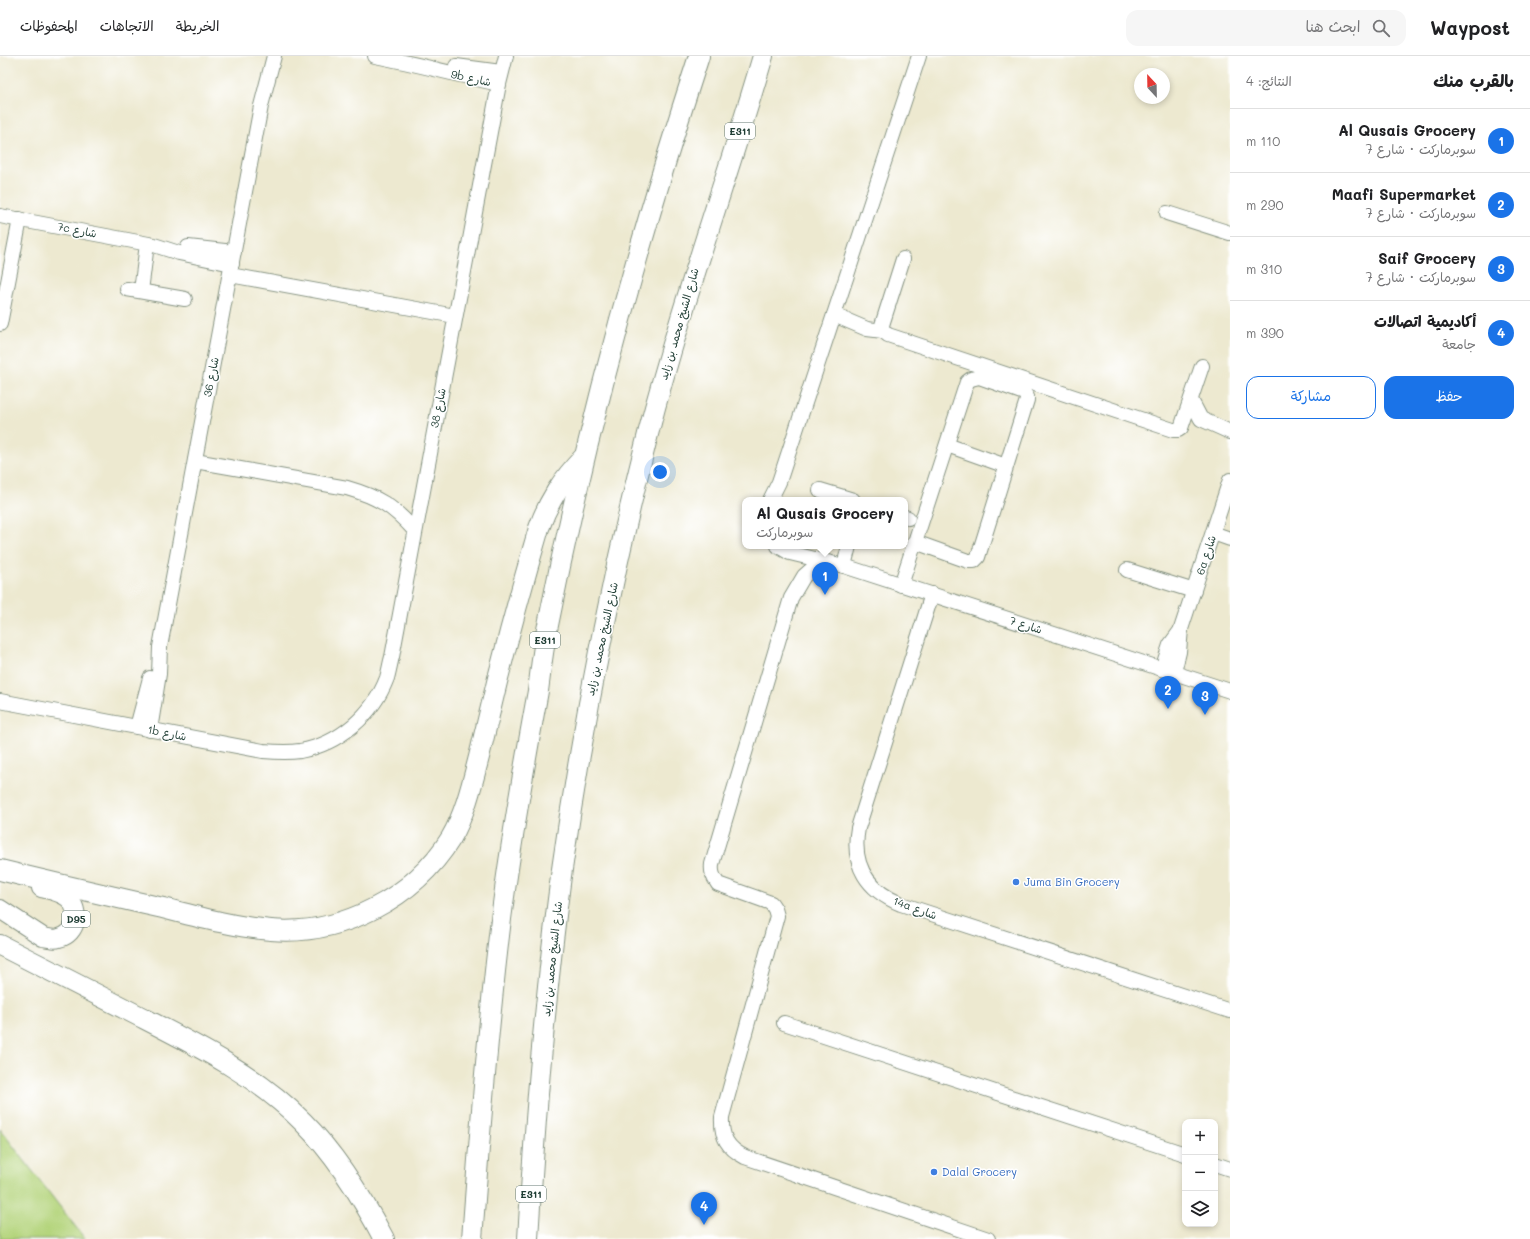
<!DOCTYPE html>
<html lang="ar">
<head>
<meta charset="utf-8">
<style>
	body { margin:0; font-family:Mali,"Playpen Sans Arabic",sans-serif; background:#f6f6f6; color:#202124; direction:rtl }
	.controls { position:absolute; right:12px; bottom:12px; display:grid; overflow:hidden; border-radius:8px; box-shadow:0 2px 6px #0003 }
	.controls button { width:36px; height:36px; display:grid; place-items:center; padding:0; border:0; border-bottom:1px solid #e0e0e0; background:#fff; color:#202124; font:20px sans-serif }
	.compass { position:absolute; left:1134px; top:12px; width:36px; height:36px; border-radius:50%; background:#fff; box-shadow:0 2px 6px #0003; rotate:338deg }
	.you { position:absolute; left:660px; top:416px; width:14px; height:14px; margin:-10px; border:3px solid #fff; border-radius:50%; background:#1a73e8; box-shadow:0 0 0 6px #1a73e833 }
	.badge { display:grid; place-items:center; width:26px; height:26px; border-radius:50%; background:#1a73e8; color:#fff; font-size:13px; font-weight:700 }
	.pin { position:absolute; translate:-50% -33px; filter:drop-shadow(0 1px 2px #0008) }
	.pin::after { content:''; position:absolute; top:21px; width:14px; height:12px; background:inherit; clip-path:polygon(0 0,100% 0,50% 100%) }
	.popup { position:absolute; left:742px; top:441px; width:166px; height:52px; box-sizing:border-box; display:grid; place-content:center; border-radius:8px; background:#fff; filter:drop-shadow(0 1px 3px #0005); font-size:13px; white-space:nowrap; color:#757577 }
	.popup b { font-size:15px; color:#202124 }
	.popup::after { content:''; position:absolute; left:50%; top:100%; margin-left:-8px; border:8px solid transparent; border-top-color:#fff }
	.list { margin:0; padding:0; list-style:none }
	h2 { display:flex; justify-content:space-between; align-items:center; height:52px; margin:0; padding:0 16px; font-size:17px }
	h2 small { font-size:13px; font-weight:400; color:#757577 }
	.list li { display:grid; grid-template-columns:26px 1fr auto; gap:12px; align-items:center; box-sizing:border-box; height:64px; padding:0 16px; border-top:1px solid #e0e0e0 }
	.list b { display:block; font-size:15px; white-space:nowrap }
	.list p { margin:0; font-size:13px; white-space:nowrap; color:#757577 }
	.list em { font-size:13px; font-style:normal; color:#757577 }
	.actions { display:flex; gap:8px; padding:12px 16px }
	.actions a { flex:1; padding:9px 0; border:1px solid #1a73e8; border-radius:12px; text-align:center; font-size:14px; color:#1a73e8 }
	.actions .main { background:#1a73e8; color:#fff }
	.icon { flex:none; width:22px; height:22px; fill:none; stroke:currentColor; stroke-width:2; stroke-linecap:round; stroke-linejoin:round }
	.map { position:relative; flex:none; width:1230px; height:1183px; overflow:hidden; direction:ltr }
	header { display:flex; align-items:center; gap:24px; box-sizing:border-box; height:56px; padding:0 20px; background:#fff; border-bottom:1px solid #e0e0e0 }
	header strong { font-size:19px }
	nav { display:flex; gap:22px; margin-inline-start:auto; font-size:14px }
	.search { width:280px; height:36px; background:#f6f6f6; display:flex; align-items:center; gap:10px; box-sizing:border-box; padding:0 14px; border-radius:12px; color:#757577; font-size:15px }
	main { display:flex }
	aside { flex:1; background:#fff }
	.map>svg:first-child { display:block }
</style>
</head>
<body>
<header>
<strong>Waypost</strong>
<div class="search"><svg class="icon" aria-label="search" viewBox="0 0 24 24"><circle cx="10" cy="10" r="6"/><path d="M15 15l6 6"/></svg>ابحث هنا</div>
<nav><a>الخريطة</a><a>الاتجاهات</a><a>المحفوظات</a></nav>
</header>
<main>
<aside>
<h2>بالقرب منك<small>النتائج: 4</small></h2>
<ul class="list">
<li><span class="badge">1</span><div><b>Al Qusais Grocery</b><p>سوبرماركت · شارع 7</p></div><em>110 m</em></li>
<li><span class="badge">2</span><div><b>Maafi Supermarket</b><p>سوبرماركت · شارع 7</p></div><em>290 m</em></li>
<li><span class="badge">3</span><div><b>Saif Grocery</b><p>سوبرماركت · شارع 7</p></div><em>310 m</em></li>
<li><span class="badge">4</span><div><b>أكاديمية اتصالات</b><p>جامعة</p></div><em>390 m</em></li>
</ul>
<div class="actions"><a class="main">حفظ</a><a>مشاركة</a></div>
</aside>
<div class="map">
<svg width="1230" height="1183" viewBox="0 0 1230 1183">
	<rect width="100%" height="100%" fill="#fff"/>
	<filter id="ink" filterUnits="userSpaceOnUse"><feTurbulence type="fractalNoise" baseFrequency=".025" numOctaves="2"/><feDisplacementMap in="SourceGraphic" scale="8" xChannelSelector="R" yChannelSelector="G"/><feConvolveMatrix kernelMatrix="1 2 1 2 8 2 1 2 1" color-interpolation-filters="sRGB"/></filter>
	<filter id="wash" filterUnits="userSpaceOnUse"><feTurbulence type="fractalNoise" baseFrequency=".012" numOctaves="4" result="noise"/><feDisplacementMap in="SourceGraphic" scale="16" xChannelSelector="R" yChannelSelector="G"/><feGaussianBlur stdDeviation="0.9" result="paint"/><feColorMatrix in="noise" values="0 0 0 0 0 0 0 0 0 0 0 0 0 0 0 0 0 1.4 0 .05"/><feComposite in="paint" operator="in"/></filter>
	<g filter="url(#wash)">
		<rect width="100%" height="100%" fill="#ede9d0"/>
		<!-- green -->
		<path fill="#b4d47c" stroke="#6a8858" d="M 0,1073 L 85,1183 L 0,1183 Z"/>
	</g>
	<g filter="url(#ink)">
		<g fill="none" stroke-linecap="round" stroke-linejoin="round">
			<!-- minor casing -->
			<g stroke="#869382" stroke-width="16">
				<g id="minor">
					<path d="M 375,0 C 417,8 457,19 499,28"/>
					<path d="M 456,10 L 501,16"/>
					<path d="M 1167,157 L 1230,177"/>
					<path d="M 0,160 L 154,189 L 179,197 L 232,208"/>
					<path d="M 188,191 L 234,196"/>
					<path d="M 903,203 L 882,269 L 883,275 L 888,279 L 1173,374 L 1178,374 L 1181,372 L 1202,310"/>
					<path d="M 230,219 L 455,260"/>
					<path d="M 127,233 L 185,243"/>
					<path d="M 141,235 L 147,188"/>
					<path d="M 834,259 L 867,273 L 883,275"/>
					<path d="M 0,268 L 20,163"/>
					<path d="M 1191,344 L 1201,363 L 1230,376"/>
					<path d="M 947,389 L 1006,410"/>
					<path d="M 195,405 L 347,432 C 378,441 393,450 415,475"/>
					<path d="M 820,434 L 853,444"/>
					<path d="M 770,444 L 779,426 L 919,0"/>
					<path d="M 905,461 L 908,462"/>
					<path d="M 1213,477 L 1230,483"/>
					<path d="M 778,490 L 790,497 L 844,510 L 1230,635"/>
					<path d="M 822,504 L 804,520 L 791,542 L 712,808 C 711,816 713,821 718,828 L 771,847 L 775,853 L 777,860 L 722,1061 C 721,1081 727,1092 745,1101 L 988,1183"/>
					<path d="M 844,510 L 849,490"/>
					<path d="M 1127,514 L 1194,535"/>
					<path d="M 901,529 L 967,326 L 971,323 L 979,321 L 1024,337 L 1027,341 L 1027,344 L 978,501 L 974,505 L 968,505 L 915,486"/>
					<path d="M 932,538 L 858,772 C 851,809 867,834 901,848 L 1230,955"/>
					<path d="M 1162,613 L 1170,589 L 1181,574"/>
					<path d="M 1174,616 L 1179,596 L 1181,573 L 1230,424"/>
					<path d="M 0,645 L 263,695 C 275,696 287,697 300,695 C 339,688 373,659 387,622 C 389,615 390,608 392,601 L 499,28 L 506,0"/>
					<path d="M 137,671 L 150,622"/>
					<path d="M 150,674 L 159,618 L 160,591 L 261,50 L 274,0"/>
					<path d="M 784,967 L 1185,1098"/>
					<path d="M 1215,1108 L 1230,1113"/>
				</g>
			</g>
			<!-- major casing -->
			<g stroke="#869382" stroke-width="20">
				<path id="major" d="M 0,853 L 43,881 C 49,882 53,884 59,882 C 77,878 81,854 68,842 C 61,836 50,834 41,832"/>
			</g>
			<!-- highway casing -->
			<g stroke="#869382" stroke-width="22">
				<g id="highway">
					<path d="M 0,814 C 54,827 109,840 163,852 C 198,861 234,871 271,874 C 341,880 414,842 451,782 C 465,758 472,728 479,701 C 485,676 491,651 497,626 C 510,574 524,523 539,472 C 549,444 562,424 583,402"/>
					<path d="M 0,889 C 47,913 94,937 141,961 C 198,990 258,1020 303,1066 C 337,1100 362,1141 384,1183"/>
					<path d="M 472,1183 C 480,1076 488,969 501,863 C 511,786 524,711 538,635 C 541,613 543,591 548,569 C 586,376 638,187 699,0"/>
					<path d="M 528,1183 C 535,1062 545,940 561,820 C 582,671 611,524 648,378 C 681,250 726,126 763,0"/>
				</g>
			</g>
			<!-- minor -->
			<use href="#minor" stroke="#fff" stroke-width="14"/>
			<!-- major -->
			<use href="#major" stroke="#fff" stroke-width="18"/>
			<!-- highway -->
			<use href="#highway" stroke="#fff" stroke-width="20"/>
		</g>
	</g>
	<!-- markers -->
	<g fill="#3f7fe0" stroke="#fff" stroke-width="1.5">
		<circle cx="1016" cy="826" r="4"/>
		<circle cx="934" cy="1116" r="4"/>
	</g>
	<g text-anchor="middle" stroke-width="3" stroke-linejoin="round" paint-order="stroke">
		<!-- shield labels -->
		<g fill="#fff" stroke="#627771" stroke-width="1">
			<rect x="725" y="67" width="30" height="16" rx="3"/>
			<rect x="530" y="576" width="30" height="16" rx="3"/>
			<rect x="62" y="855" width="28" height="16" rx="3"/>
			<rect x="516" y="1130" width="30" height="16" rx="3"/>
		</g>
		<g font-size="10" font-weight="bold" fill="#1f3d34">
			<text x="740" y="79">E311</text>
			<text x="545" y="588">E311</text>
			<text x="76" y="867">D95</text>
			<text x="531" y="1142">E311</text>
		</g>
		<!-- street labels -->
		<g font-size="11" fill="#1f3d34" stroke="#fff">
			<text transform="translate(471 22) rotate(12)" y="4">9b شارع</text>
			<text transform="translate(77 174) rotate(11)" y="4">7c شارع</text>
			<text transform="translate(679 268) rotate(-74)" y="4">شارع الشيخ محمد بن زايد</text>
			<text transform="translate(211 321) rotate(-79)" y="4">شارع 36</text>
			<text transform="translate(438 352) rotate(-79)" y="4">شارع 38</text>
			<text transform="translate(1206 499) rotate(-72)" y="4">6a شارع</text>
			<text transform="translate(1026 569) rotate(18)" y="4">شارع 7</text>
			<text transform="translate(602 583) rotate(-78)" y="4">شارع الشيخ محمد بن زايد</text>
			<text transform="translate(167 677) rotate(11)" y="4">1b شارع</text>
			<text transform="translate(915 852) rotate(20)" y="4">14a شارع</text>
			<text transform="translate(552 903) rotate(-84)" y="4">شارع الشيخ محمد بن زايد</text>
		</g>
		<!-- shop labels -->
		<g font-size="11" fill="#366cbe" stroke="#fff" text-anchor="start">
			<text x="1024" y="830">Juma Bin Grocery</text>
			<text x="942" y="1120">Dalal Grocery</text>
		</g>
	</g>
</svg>
<div class="controls">
<button>+</button>
<button>−</button>
<button><svg class="icon" aria-label="layers" viewBox="0 0 24 24"><path d="M12 4l9 5-9 5-9-5zM3 14l9 5 9-5"/></svg></button>
</div>
<svg class="compass" viewBox="-18 -18 36 36"><path d="M0-13l5 13h-10z" fill="#e53935"/><path d="M0 13l5-13h-10z" fill="#757577"/></svg>
<div class="you"></div>
<div class="pin badge" style="left:825px;top:539px">1</div>
<div class="popup"><b>Al Qusais Grocery</b>سوبرماركت</div>
<div class="pin badge" style="left:1168px;top:653px">2</div>
<div class="pin badge" style="left:1205px;top:659px">3</div>
<div class="pin badge" style="left:704px;top:1169px">4</div>
</div>
</main>
</body>
</html>
